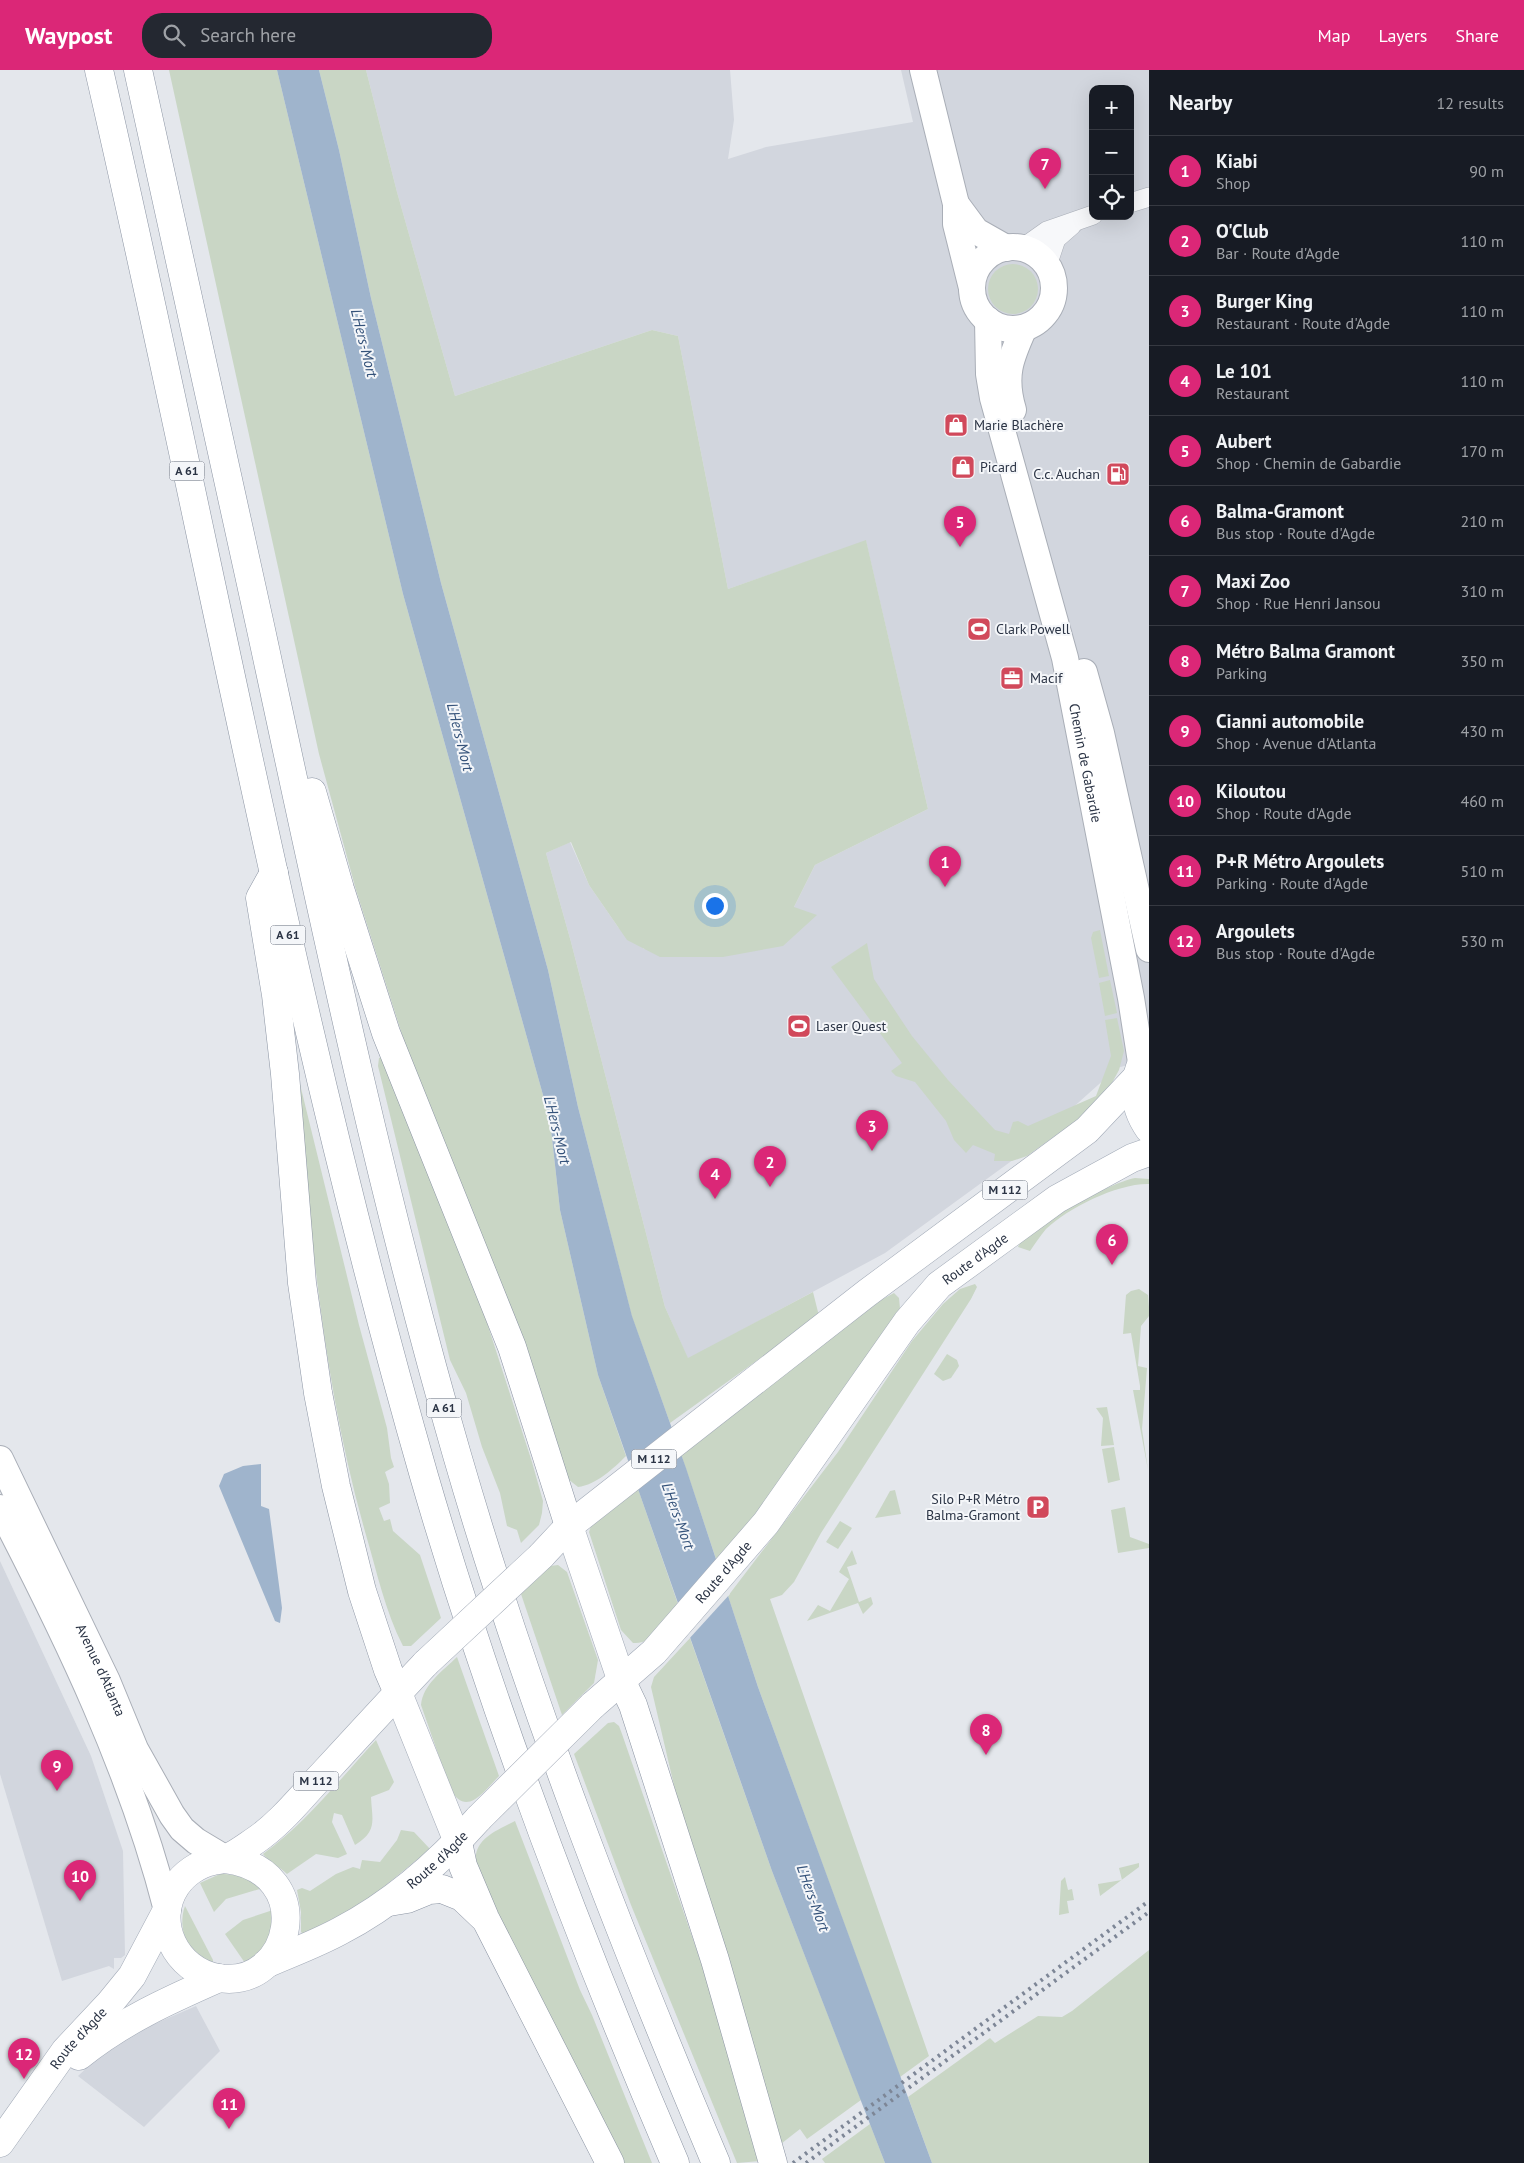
<!DOCTYPE html>
<html lang="en">
<head>
<meta charset="utf-8">
<style>
	body { margin:0; font-family:"PT Sans",sans-serif; background:#242831; color:#f1f3f6 }
	.controls { position:absolute; right:15px; top:15px; display:grid; overflow:hidden; border-radius:10px; box-shadow:0 5px 20px #0002 }
	.controls button { width:45px; height:45px; display:grid; place-items:center; padding:0; border:0; border-bottom:1px solid #363941; background:#171b24; color:#f1f3f6; font:25px sans-serif }
	.you { position:absolute; left:714px; top:835px; width:18px; height:18px; margin:-12px; border:4px solid #fff; border-radius:50%; background:#1a73e8; box-shadow:0 0 0 8px #1a73e833 }
	.badge { display:grid; place-items:center; width:32px; height:32px; border-radius:50%; background:#db2777; color:#fff; font-size:16px; font-weight:700 }
	.pin { position:absolute; translate:-50% -41px; filter:drop-shadow(0 1px 2px #0008) }
	.pin::after { content:''; position:absolute; top:26px; width:18px; height:15px; background:inherit; clip-path:polygon(0 0,100% 0,50% 100%) }
	.list { margin:0; padding:0; list-style:none }
	h2 { display:flex; justify-content:space-between; align-items:center; height:65px; margin:0; padding:0 20px; font-size:21px }
	h2 small { font-size:16px; font-weight:400; color:#9ea1a6 }
	.list li { display:grid; grid-template-columns:32px 1fr auto; gap:15px; align-items:center; box-sizing:border-box; height:70px; padding:0 20px; border-top:1px solid #363941 }
	.list b { display:block; font-size:19px; white-space:nowrap }
	.list p { margin:0; font-size:16px; white-space:nowrap; color:#9ea1a6 }
	.list em { font-size:16px; font-style:normal; color:#9ea1a6 }
	.icon { flex:none; width:28px; height:28px; fill:none; stroke:currentColor; stroke-width:2; stroke-linecap:round; stroke-linejoin:round }
	.map { position:relative; flex:none; width:1149px; height:2093px; overflow:hidden }
	header { display:flex; align-items:center; gap:30px; box-sizing:border-box; height:70px; padding:0 25px; background:#db2777; color:#fff }
	header strong { font-size:24px }
	nav { display:flex; gap:28px; margin-inline-start:auto; font-size:18px }
	.search { width:350px; height:45px; background:#242831; display:flex; align-items:center; gap:12px; box-sizing:border-box; padding:0 18px; border-radius:20px; color:#9ea1a6; font-size:19px }
	main { display:flex }
	aside { flex:1; background:#171b24 }
	.map>svg:first-child { display:block }
</style>
</head>
<body>
<header>
<strong>Waypost</strong>
<div class="search"><svg class="icon" aria-label="search" viewBox="0 0 24 24"><circle cx="10" cy="10" r="6"/><path d="M15 15l6 6"/></svg>Search here</div>
<nav><a>Map</a><a>Layers</a><a>Share</a></nav>
</header>
<main>
<div class="map">
<svg width="1149" height="2093" viewBox="0 0 1149 2093">
	<rect width="100%" height="100%" fill="#e4e7ec"/>
	<!-- built -->
	<g fill="#d2d6de" fill-rule="evenodd">
		<path d="M 366,0 L 730,0 L 734,50 L 728,89 L 766,77 L 913,52 L 901,0 L 1149,0 L 1149,989 L 1117,998 L 1021,1084 L 885,1183 L 688,1289 L 665,1237 L 571,872 L 546,783 L 570,772 L 589,815 L 618,857 L 644,879 L 757,865 L 788,849 L 815,795 L 928,739 L 866,471 L 728,519 L 678,266 L 652,260 L 455,326 L 397,122 ZM 1093,19 L 1130,19 L 1130,146 L 1093,146 Z"/>
		<path d="M 0,1491 L 91,1686 L 123,1781 L 125,1885 L 121,1888 L 114,1888 L 114,1899 L 109,1896 L 62,1911 L 0,1704 Z"/>
		<path d="M 196,1936 L 220,1981 L 144,2057 L 78,2006 L 106,1980 L 152,1955 Z"/>
	</g>
	<!-- green -->
	<g fill="#c9d6c5">
		<path d="M 169,0 L 277,0 L 403,524 L 550,1050 L 560,1140 L 598,1305 L 626,1386 C 614,1398 596,1415 578,1417 L 568,1409 L 542,1324 L 508,1231 L 406,977 L 356,820 L 319,684 Z"/>
		<path d="M 319,0 L 366,0 L 397,122 L 455,326 L 652,260 L 678,266 L 728,519 L 866,470 L 928,739 L 815,795 L 794,837 L 817,845 L 783,876 L 723,887 L 660,887 L 627,870 L 589,815 L 571,772 L 546,783 L 571,872 L 665,1237 L 688,1288 L 813,1222 L 819,1246 L 670,1353 L 632,1247 L 578,1037 L 548,900 L 441,513 L 371,228 L 339,80 Z"/>
		<circle cx="1013" cy="219" r="25"/>
		<path d="M 1100,860 L 1109,906 L 1099,908 L 1091,868 L 1093,862 Z"/>
		<path d="M 867,873 L 874,909 L 912,966 L 948,1010 L 995,1060 L 1009,1064 L 1013,1052 L 1018,1051 L 1028,1056 L 1096,1026 L 1111,986 L 1105,950 L 1117,948 L 1124,981 L 1119,1000 L 1106,1024 L 1080,1048 L 1027,1086 L 1012,1091 L 994,1091 L 995,1084 L 973,1075 L 966,1083 L 954,1070 L 946,1051 L 915,1012 L 896,1006 L 891,1001 L 902,993 L 831,897 Z"/>
		<path d="M 1110,910 L 1117,943 L 1105,946 L 1099,913 Z"/>
		<path d="M 382,987 L 479,1228 L 532,1392 L 543,1431 L 542,1443 L 539,1455 L 521,1473 L 517,1460 L 507,1456 L 500,1423 L 482,1377 L 466,1323 L 450,1290 L 378,996 L 379,988 Z"/>
		<path d="M 298,1006 L 359,1255 L 387,1358 L 391,1388 L 394,1397 L 385,1402 L 389,1414 L 390,1433 L 379,1438 L 384,1451 L 390,1449 L 393,1461 L 420,1485 L 441,1548 L 411,1576 L 403,1576 C 385,1541 377,1502 366,1465 C 323,1314 310,1162 298,1006 Z"/>
		<path d="M 1135,1108 L 1149,1109 L 1149,1114 C 1118,1113 1068,1138 1046,1159 C 1040,1166 1035,1174 1030,1181 L 1018,1177 C 1028,1154 1110,1113 1135,1108 Z"/>
		<path d="M 975,1214 L 977,1217 L 971,1229 L 821,1463 L 794,1512 L 782,1525 L 770,1529 L 929,1986 L 900,2007 L 758,1617 L 728,1526 L 838,1382 L 912,1271 L 943,1234 L 960,1219 Z"/>
		<path d="M 1139,1219 L 1148,1225 L 1149,1237 L 1149,1246 L 1141,1256 L 1138,1296 L 1147,1298 L 1142,1359 L 1148,1400 L 1133,1320 L 1140,1320 L 1140,1316 L 1131,1263 L 1123,1264 L 1126,1225 L 1131,1221 Z"/>
		<path d="M 894,1223 L 899,1228 L 900,1239 L 756,1445 L 717,1492 L 681,1384 L 881,1230 Z"/>
		<path d="M 947,1284 L 957,1290 L 959,1296 L 951,1308 L 943,1311 L 934,1304 Z"/>
		<path d="M 1107,1337 L 1114,1375 L 1101,1376 L 1103,1348 L 1096,1338 Z"/>
		<path d="M 1114,1377 L 1120,1410 L 1108,1413 L 1102,1379 Z"/>
		<path d="M 637,1416 L 679,1537 C 666,1551 654,1575 633,1573 L 621,1560 L 589,1462 L 591,1456 Z"/>
		<path d="M 895,1420 L 901,1444 L 875,1448 L 890,1421 Z"/>
		<path d="M 1125,1437 L 1130,1467 L 1149,1474 L 1149,1478 L 1118,1483 L 1111,1440 Z"/>
		<path d="M 840,1451 L 852,1458 L 838,1479 L 826,1472 Z"/>
		<path d="M 852,1480 L 857,1494 L 847,1497 L 859,1532 L 871,1527 L 873,1534 L 863,1544 L 858,1533 L 807,1551 L 818,1535 L 830,1541 L 849,1509 L 839,1502 Z"/>
		<path d="M 558,1495 L 567,1502 L 598,1590 L 594,1613 L 562,1645 L 521,1524 L 550,1496 Z"/>
		<path d="M 690,1568 L 772,1801 L 861,2030 L 807,2069 L 800,2059 L 777,2077 L 687,1771 L 651,1617 L 654,1607 Z"/>
		<path d="M 457,1587 L 499,1706 C 484,1721 466,1749 450,1718 L 421,1635 C 423,1614 443,1601 457,1587 Z"/>
		<path d="M 614,1652 L 619,1656 L 622,1664 L 714,1930 L 760,2091 L 737,2093 L 631,1835 L 574,1684 L 608,1653 Z"/>
		<path d="M 376,1670 L 394,1712 L 389,1720 L 371,1727 C 372,1750 378,1761 355,1775 L 342,1745 L 334,1743 L 332,1752 L 347,1784 L 338,1788 L 316,1784 L 287,1804 C 280,1797 269,1792 263,1784 C 306,1753 340,1709 376,1670 Z"/>
		<path d="M 515,1751 L 580,1920 L 592,1945 L 652,2093 L 620,2093 L 526,1913 L 476,1792 C 473,1769 498,1760 515,1751 Z"/>
		<path d="M 401,1760 L 414,1762 L 430,1779 L 364,1833 L 303,1864 L 301,1862 L 301,1842 L 297,1820 L 302,1818 L 310,1821 L 336,1804 L 353,1797 L 360,1799 L 362,1790 L 380,1792 L 397,1770 Z"/>
		<path d="M 1139,1793 L 1139,1797 L 1100,1826 L 1098,1814 L 1122,1810 L 1119,1798 Z"/>
		<path d="M 220,1804 C 236,1803 249,1809 263,1818 L 226,1829 L 214,1842 L 200,1813 Z"/>
		<path d="M 1065,1807 L 1068,1820 L 1072,1819 L 1074,1830 L 1067,1831 L 1069,1843 L 1059,1845 L 1061,1811 Z"/>
		<path d="M 185,1836 L 213,1890 L 213,1892 C 187,1892 177,1856 185,1836 Z"/>
		<path d="M 273,1840 C 271,1866 269,1879 245,1893 L 225,1864 L 243,1850 Z"/>
		<path d="M 1149,1880 L 1149,2093 L 932,2093 L 908,2027 L 990,1968 L 995,1973 L 1038,1946 L 1062,1947 L 1072,1941 Z"/>
		<path d="M 870,2054 L 885,2093 L 825,2093 L 822,2089 Z"/>
	</g>
	<!-- water -->
	<g fill="#9fb4cc">
		<path d="M 277,0 L 319,0 L 339,80 L 371,228 L 441,513 L 548,900 L 578,1037 L 632,1246 L 686,1398 L 758,1617 L 932,2093 L 885,2093 L 772,1801 L 598,1305 L 560,1140 L 550,1050 L 403,524 Z"/>
		<path d="M 261,1394 L 261,1436 L 269,1439 L 282,1538 L 280,1553 L 275,1551 L 219,1416 L 224,1404 L 243,1396 Z"/>
	</g>
	<!-- pier -->
	<path fill="#e4e7ec" d="M 719,1489 L 730,1524 L 688,1570 L 677,1539 Z"/>
	<g fill="none" stroke-linecap="round" stroke-linejoin="round">
		<!-- street casing -->
		<g stroke="#a9aeb7" stroke-width="20">
			<g id="street">
				<path d="M 1130,133 L 1149,127"/>
				<path d="M 1023,178 L 1047,161 L 1093,145"/>
				<path d="M 1047,196 L 1056,169 L 1072,155"/>
			</g>
		</g>
		<!-- secondary casing -->
		<g stroke="#a9aeb7" stroke-width="28">
			<g id="secondary">
				<path d="M 923,0 L 956,134 L 956,154 L 972,218"/>
				<path d="M 956,134 L 976,161 L 1006,178"/>
				<circle cx="1013" cy="218" r="41"/>
				<path id="s1" d="M 988,250 L 989,304 L 993,328 L 1065,588 L 1131,928 L 1141,992"/>
				<path d="M 1013,340 C 1003,306 1010,289 1024,258"/>
				<path d="M 1084,602 L 1101,663 L 1149,879"/>
				<path id="s2" d="M 0,1389 L 107,1611 L 135,1679 L 172,1745 L 182,1759 L 196,1771 L 226,1789"/>
				<path d="M 0,1438 C 67,1567 131,1699 167,1840"/>
			</g>
		</g>
		<!-- primary casing -->
		<g stroke="#a3abb8" stroke-width="29">
			<g id="primary">
				<path d="M 1149,980 C 1132,1005 1131,1034 1149,1059"/>
				<path d="M 569,1456 L 622,1612"/>
				<path d="M 541,1486 L 569,1456 L 708,1347 L 867,1223 L 1087,1060 L 1136,1008"/>
				<path d="M 398,1623 L 458,1772"/>
				<path id="s3" d="M 592,1636 L 654,1582 L 766,1453 L 907,1252 L 939,1215 L 1057,1129 L 1132,1088 L 1149,1082"/>
				<path d="M 226,1789 C 319,1801 293,1920 218,1908 C 176,1901 152,1852 176,1816 C 184,1804 198,1794 213,1791 C 217,1790 223,1790 227,1788 C 237,1784 247,1776 256,1770 C 282,1752 301,1727 323,1704 C 357,1667 391,1630 426,1593"/>
				<path id="s4" d="M 266,1894 C 291,1883 316,1874 340,1861 C 394,1833 439,1793 479,1748"/>
				<path d="M 79,1986 C 122,1951 169,1930 219,1908"/>
				<path id="s5" d="M 0,2073 L 65,1981 L 110,1933 L 132,1906 L 167,1840"/>
			</g>
		</g>
		<!-- highway casing -->
		<g stroke="#8b94a3" stroke-width="29">
			<g id="highway">
				<path d="M 99,0 C 207,468 291,943 424,1406 C 492,1640 579,1869 675,2093"/>
				<path d="M 138,0 C 180,185 220,370 260,555 C 320,833 378,1112 457,1385 C 527,1627 618,1861 716,2093"/>
				<path d="M 312,722 L 340,819 L 386,963 L 512,1277 L 569,1456"/>
				<path d="M 274,803 L 260,828 L 276,925 L 285,1004 L 302,1213 L 318,1323 L 336,1416 L 362,1521 L 388,1600 L 398,1623"/>
				<path d="M 622,1612 L 633,1635 L 715,1890 L 773,2093"/>
				<path d="M 458,1772 L 463,1796 L 485,1848 L 610,2093"/>
				<path d="M 389,1832 L 407,1829 L 429,1820 L 442,1819 L 462,1827 L 483,1847"/>
			</g>
		</g>
		<!-- street -->
		<use href="#street" stroke="#f7f8fa" stroke-width="19"/>
		<!-- secondary -->
		<use href="#secondary" stroke="#fff" stroke-width="26"/>
		<!-- primary -->
		<use href="#primary" stroke="#fff" stroke-width="28"/>
		<!-- highway -->
		<use href="#highway" stroke="#fff" stroke-width="28"/>
		<!-- rail -->
		<g stroke="#7d8696" stroke-width="4" stroke-dasharray="2.5 5" stroke-linecap="butt">
			<path d="M 793,2093 L 1149,1831"/>
			<path d="M 806,2093 L 1149,1842"/>
		</g>
		<!-- primary-bridge casing -->
		<g stroke="#a3abb8" stroke-width="29" stroke-linecap="butt">
			<g id="primary-bridge">
				<path d="M 426,1593 L 541,1486"/>
				<path d="M 479,1748 L 592,1636"/>
			</g>
		</g>
		<!-- primary-bridge -->
		<use href="#primary-bridge" stroke="#fff" stroke-width="28"/>
	</g>
	<!-- icons -->
	<defs>
		<g id="shop-square" transform="scale(1.25)"><rect x="-9" y="-9" width="18" height="18" rx="4" fill="#d1495b" stroke="#f4f6f9"/><path d="M-5-2.5h2.3a2.7 3.5 0 0 1 5.4 0H5L5.5 6h-11ZM-1.5-2.5h3a1.5 2.3 0 0 0-3 0Z" fill="#fff"/></g>
		<g id="fuel-square" transform="scale(1.25)"><rect x="-9" y="-9" width="18" height="18" rx="4" fill="#d1495b" stroke="#f4f6f9"/><path d="M-5.5-6h7V0h2V4h1.3V-2.5L3-4.5l.8-.8L6-3V5H2.5V1h-1V6h-7ZM-4.2-4.7v3.2H.2V-4.7Z" fill="#fff"/></g>
		<g id="stadium-square" transform="scale(1.25)"><rect x="-9" y="-9" width="18" height="18" rx="4" fill="#d1495b" stroke="#f4f6f9"/><path d="M0-5a6.5 5 0 1 0 0 10a6.5 5 0 1 0 0-10ZM-3.5-1.8h7v3.6h-7Z" fill="#fff"/></g>
		<g id="office-square" transform="scale(1.25)"><rect x="-9" y="-9" width="18" height="18" rx="4" fill="#d1495b" stroke="#f4f6f9"/><path d="M-6-3h4V-5.5h4V-3h4V5H-6ZM-1-4.5V-3h2v-1.5ZM-6 0V1H6V0Z" fill="#fff"/></g>
		<g id="parking-square" transform="scale(1.25)"><rect x="-9" y="-9" width="18" height="18" rx="4" fill="#d1495b" stroke="#f4f6f9"/><path d="M-3.5-5.5H1a3.5 3.5 0 0 1 0 7H-1V5.5H-3.5ZM-1-3.4V-.6H.8a1.4 1.4 0 0 0 0-2.8Z" fill="#fff"/></g>
	</defs>
	<g fill-rule="evenodd">
		<use href="#shop-square" x="956" y="355"/>
		<use href="#shop-square" x="963" y="397"/>
		<use href="#fuel-square" x="1118" y="404"/>
		<use href="#stadium-square" x="979" y="559"/>
		<use href="#office-square" x="1012" y="608"/>
		<use href="#stadium-square" x="799" y="956"/>
		<use href="#parking-square" x="1038" y="1437"/>
	</g>
	<g text-anchor="middle" stroke-width="4" stroke-linejoin="round" paint-order="stroke">
		<!-- shield labels -->
		<g fill="#f4f6f9" stroke="#676e7b" stroke-width="1">
			<rect x="169.5" y="391.5" width="35" height="19" rx="4"/>
			<rect x="270.5" y="855.5" width="35" height="19" rx="4"/>
			<rect x="982.5" y="1110.5" width="45" height="19" rx="4"/>
			<rect x="426.5" y="1328.5" width="35" height="19" rx="4"/>
			<rect x="631.5" y="1379.5" width="45" height="19" rx="4"/>
			<rect x="293.5" y="1701.5" width="45" height="19" rx="4"/>
		</g>
		<g font-size="12" font-weight="bold" fill="#2b3445">
			<text x="187" y="405">A 61</text>
			<text x="288" y="869">A 61</text>
			<text x="1005" y="1124">M 112</text>
			<text x="444" y="1342">A 61</text>
			<text x="654" y="1393">M 112</text>
			<text x="316" y="1715">M 112</text>
		</g>
		<!-- poi labels -->
		<g font-size="14" fill="#2b3445" stroke="#f4f6f9" text-anchor="start">
			<text x="974" y="360">Marie Blachère</text>
			<text x="980" y="402">Picard</text>
			<text x="1100" y="409" text-anchor="end">C.c. Auchan</text>
			<text x="996" y="564">Clark Powell</text>
			<text x="1030" y="613">Macif</text>
			<text x="816" y="961">Laser Quest</text>
			<text x="1020" y="1434" text-anchor="end">Silo P+R Métro<tspan x="1020" dy="16">Balma-Gramont</tspan></text>
		</g>
		<!-- street labels -->
		<g font-size="14" fill="#2b3445" stroke="#f4f6f9">
			<text dy="5" stroke="none"><textPath href="#s1" startOffset="455">Chemin de Gabardie</textPath></text>
			<text dy="5" stroke="none"><textPath href="#s3" startOffset="592">Route d'Agde</textPath></text>
			<text dy="5" stroke="none"><textPath href="#s3" startOffset="188">Route d'Agde</textPath></text>
			<text dy="5" stroke="none"><textPath href="#s2" startOffset="234">Avenue d'Atlanta</textPath></text>
			<text dy="5" stroke="none"><textPath href="#s4" startOffset="202">Route d'Agde</textPath></text>
			<text dy="5" stroke="none"><textPath href="#s5" startOffset="131">Route d'Agde</textPath></text>
		</g>
		<!-- water labels -->
		<g font-size="15" font-style="italic" fill="#34527a" stroke="#f4f6f9">
			<text transform="translate(364 273) rotate(76)" y="5">L'Hers-Mort</text>
			<text transform="translate(460 667) rotate(76)" y="5">L'Hers-Mort</text>
			<text transform="translate(557 1060) rotate(76)" y="5">L'Hers-Mort</text>
			<text transform="translate(678 1446) rotate(70)" y="5">L'Hers-Mort</text>
			<text transform="translate(813 1828) rotate(70)" y="5">L'Hers-Mort</text>
		</g>
	</g>
</svg>
<div class="controls">
<button>+</button>
<button>−</button>
<button><svg class="icon" aria-label="locate" viewBox="0 0 24 24"><circle cx="12" cy="12" r="6"/><path d="M12 2v4M12 18v4M2 12h4M18 12h4"/></svg></button>
</div>
<div class="you"></div>
<div class="pin badge" style="left:945px;top:817px">1</div>
<div class="pin badge" style="left:770px;top:1117px">2</div>
<div class="pin badge" style="left:872px;top:1081px">3</div>
<div class="pin badge" style="left:715px;top:1129px">4</div>
<div class="pin badge" style="left:960px;top:477px">5</div>
<div class="pin badge" style="left:1112px;top:1195px">6</div>
<div class="pin badge" style="left:1045px;top:119px">7</div>
<div class="pin badge" style="left:986px;top:1685px">8</div>
<div class="pin badge" style="left:57px;top:1721px">9</div>
<div class="pin badge" style="left:80px;top:1831px">10</div>
<div class="pin badge" style="left:229px;top:2059px">11</div>
<div class="pin badge" style="left:24px;top:2009px">12</div>
</div>
<aside>
<h2>Nearby<small>12 results</small></h2>
<ul class="list">
<li><span class="badge">1</span><div><b>Kiabi</b><p>Shop</p></div><em>90 m</em></li>
<li><span class="badge">2</span><div><b>O'Club</b><p>Bar · Route d'Agde</p></div><em>110 m</em></li>
<li><span class="badge">3</span><div><b>Burger King</b><p>Restaurant · Route d'Agde</p></div><em>110 m</em></li>
<li><span class="badge">4</span><div><b>Le 101</b><p>Restaurant</p></div><em>110 m</em></li>
<li><span class="badge">5</span><div><b>Aubert</b><p>Shop · Chemin de Gabardie</p></div><em>170 m</em></li>
<li><span class="badge">6</span><div><b>Balma-Gramont</b><p>Bus stop · Route d'Agde</p></div><em>210 m</em></li>
<li><span class="badge">7</span><div><b>Maxi Zoo</b><p>Shop · Rue Henri Jansou</p></div><em>310 m</em></li>
<li><span class="badge">8</span><div><b>Métro Balma Gramont</b><p>Parking</p></div><em>350 m</em></li>
<li><span class="badge">9</span><div><b>Cianni automobile</b><p>Shop · Avenue d'Atlanta</p></div><em>430 m</em></li>
<li><span class="badge">10</span><div><b>Kiloutou</b><p>Shop · Route d'Agde</p></div><em>460 m</em></li>
<li><span class="badge">11</span><div><b>P+R Métro Argoulets</b><p>Parking · Route d'Agde</p></div><em>510 m</em></li>
<li><span class="badge">12</span><div><b>Argoulets</b><p>Bus stop · Route d'Agde</p></div><em>530 m</em></li>
</ul>
</aside>
</main>
</body>
</html>
